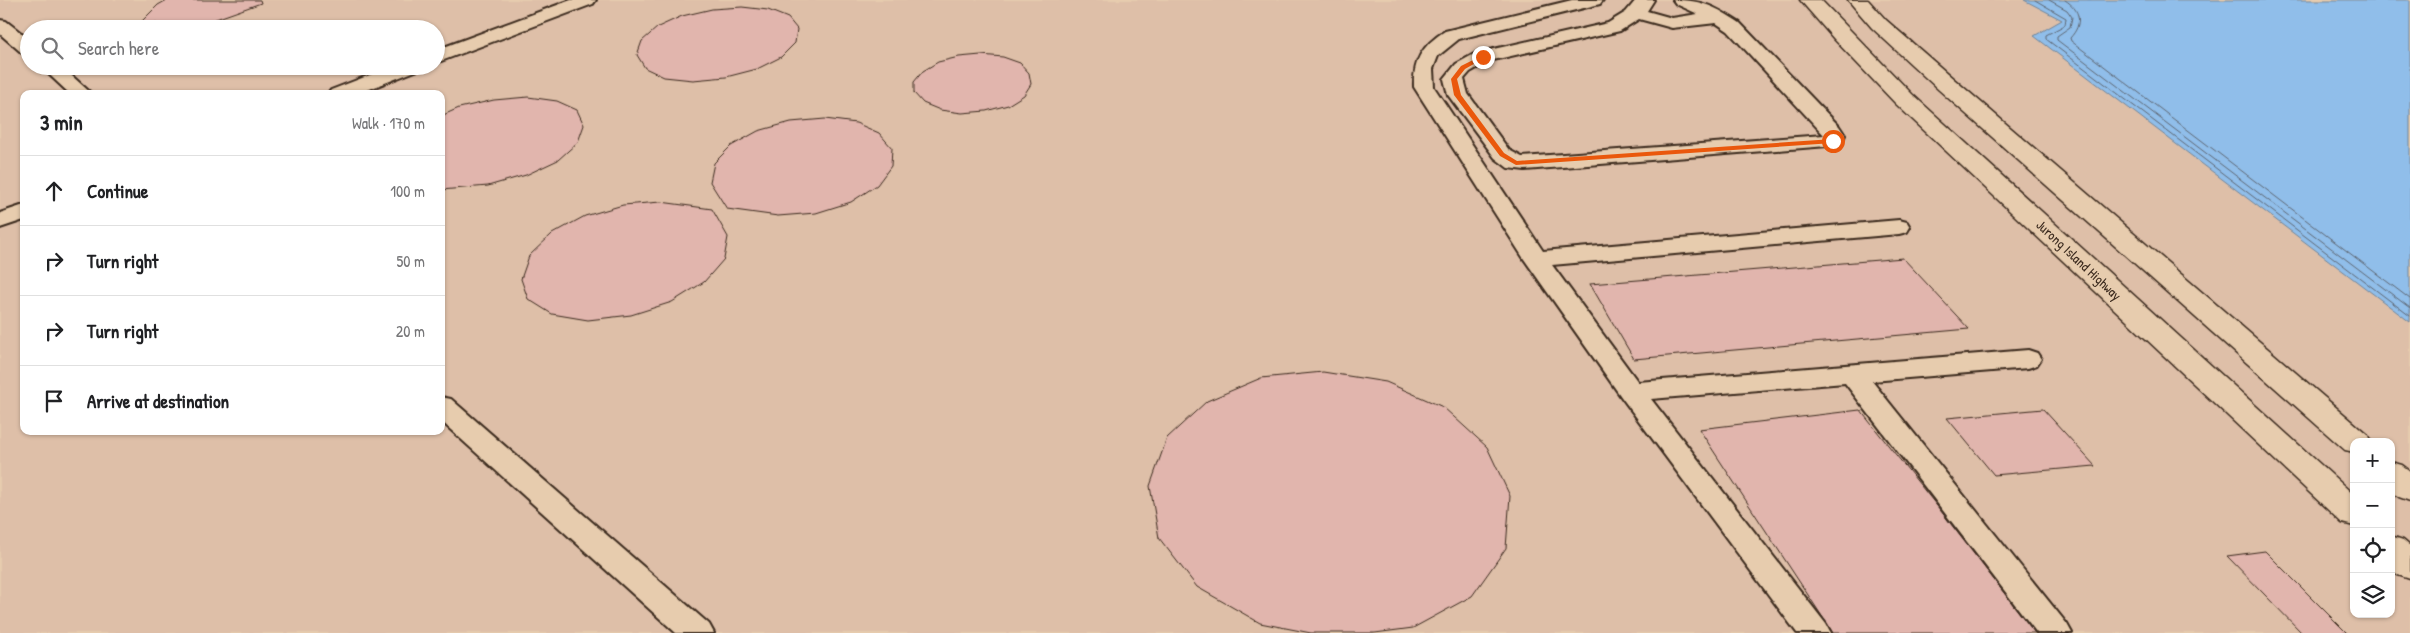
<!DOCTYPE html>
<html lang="en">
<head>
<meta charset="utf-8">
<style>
	body { margin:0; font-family:"Patrick Hand",sans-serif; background:#f2f2f2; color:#202124 }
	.controls { position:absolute; right:15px; bottom:15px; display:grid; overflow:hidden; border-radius:10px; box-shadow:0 1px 4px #0004 }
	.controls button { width:45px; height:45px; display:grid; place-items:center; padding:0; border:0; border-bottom:1px solid #e0e0e0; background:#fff; color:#202124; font:25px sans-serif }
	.stop { position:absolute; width:15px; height:15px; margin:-11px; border:4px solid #ea580c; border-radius:50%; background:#fff }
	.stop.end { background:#ea580c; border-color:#fff; box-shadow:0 1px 5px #0008 }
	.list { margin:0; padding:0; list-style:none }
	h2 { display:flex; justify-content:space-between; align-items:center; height:65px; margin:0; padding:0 20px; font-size:21px }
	h2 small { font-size:16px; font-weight:400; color:#757577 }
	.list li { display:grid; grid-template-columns:32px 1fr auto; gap:15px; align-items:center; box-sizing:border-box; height:70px; padding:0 20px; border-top:1px solid #e0e0e0 }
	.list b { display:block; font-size:19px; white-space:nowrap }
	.list em { font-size:16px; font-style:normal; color:#757577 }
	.icon { flex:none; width:28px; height:28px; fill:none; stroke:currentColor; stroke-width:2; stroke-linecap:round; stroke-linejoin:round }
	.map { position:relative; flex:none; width:2410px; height:633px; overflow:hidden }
	.search { position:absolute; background:#fff; box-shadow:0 1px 4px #0004; left:20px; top:20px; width:425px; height:55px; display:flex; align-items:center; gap:12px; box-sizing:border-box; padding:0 18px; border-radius:28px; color:#757577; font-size:19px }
	.panel { position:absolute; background:#fff; box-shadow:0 1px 4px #0004; left:20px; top:90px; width:425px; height:345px; border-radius:10px }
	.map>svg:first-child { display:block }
</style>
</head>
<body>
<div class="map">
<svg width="2410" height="633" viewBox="0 0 2410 633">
	<rect width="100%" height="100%" fill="#e7ccae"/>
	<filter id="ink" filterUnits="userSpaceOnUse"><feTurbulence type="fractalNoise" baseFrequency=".02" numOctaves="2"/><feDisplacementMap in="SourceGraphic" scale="10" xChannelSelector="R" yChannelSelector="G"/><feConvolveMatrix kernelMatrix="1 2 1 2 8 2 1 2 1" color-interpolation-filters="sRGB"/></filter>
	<g filter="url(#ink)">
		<!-- built -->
		<path fill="#debfa8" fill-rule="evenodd" d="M 0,0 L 2024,0 L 2063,20 L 2035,37 L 2410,322 L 2410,633 L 0,633 ZM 29,29 L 436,29 L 436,66 L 29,66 ZM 24,94 L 441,94 L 441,431 L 24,431 ZM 2354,442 L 2391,442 L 2391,614 L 2354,614 Z"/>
		<!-- water -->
		<path fill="#90beea" stroke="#6e8398" d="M 2024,0 L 2410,0 L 2410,322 L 2034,36 L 2062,20 Z"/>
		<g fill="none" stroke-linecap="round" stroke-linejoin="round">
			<!-- shore -->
			<g stroke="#5d6570" stroke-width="1">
				<path d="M 2035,0 L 2066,18 L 2065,25 L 2046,35 L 2046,39 L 2410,316"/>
				<path d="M 2049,0 L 2067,10 L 2072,17 L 2070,27 L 2057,36 L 2057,40 L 2410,308"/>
				<path d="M 2065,0 C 2081,10 2083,24 2070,38 L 2071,41 L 2410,299"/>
			</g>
		</g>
		<!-- building -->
		<g fill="#e1b5ad" stroke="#3b2a1e">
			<path d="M 167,0 L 260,0 L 261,3 L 213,20 L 193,24 L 174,25 L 141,22 L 158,5 Z"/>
			<path d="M 742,7 L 768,10 L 788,18 L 797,29 L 795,43 L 781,57 L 757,69 L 726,77 L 693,80 L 664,77 L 645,68 L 637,55 L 642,41 L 658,27 L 682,16 L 712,9 Z"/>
			<path d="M 981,55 L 1003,57 L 1020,63 L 1029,73 L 1031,84 L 1024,95 L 1008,105 L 986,111 L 962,113 L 940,110 L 923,103 L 914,93 L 914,82 L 923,71 L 938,62 L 959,57 Z"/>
			<path d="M 528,97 L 557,101 L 577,110 L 584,125 L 578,142 L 558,160 L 526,175 L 488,186 L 441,190 L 441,116 L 459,108 L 494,100 Z"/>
			<path d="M 825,119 L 856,123 L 879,133 L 892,148 L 891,166 L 877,185 L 851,202 L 816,213 L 778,216 L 727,209 L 710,182 L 714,163 L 731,146 L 758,131 L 791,122 Z"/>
			<path d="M 661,202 L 712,209 L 728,237 L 724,259 L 704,282 L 672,302 L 631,315 L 588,320 L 552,314 L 528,299 L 521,279 L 529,256 L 552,234 L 585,216 L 623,205 Z"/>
			<path d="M 1903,258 L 1969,329 L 1634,359 L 1590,284 Z"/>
			<path d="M 1323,372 L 1386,382 L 1443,407 L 1487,447 L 1510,496 L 1506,548 L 1472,596 L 1413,628 L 1375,633 L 1311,633 L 1260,623 L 1197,587 L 1159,538 L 1150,486 L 1167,438 L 1207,401 L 1261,378 Z"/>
			<path d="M 2043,409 L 2095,466 L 1994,475 L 1947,418 Z"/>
			<path d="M 1860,410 L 1937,506 L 2035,633 L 1833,633 L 1699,429 Z"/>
			<path d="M 2265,551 L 2347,633 L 2302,633 L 2227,556 Z"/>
		</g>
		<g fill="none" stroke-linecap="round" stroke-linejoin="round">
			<!-- minor casing -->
			<g stroke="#3b2a1e" stroke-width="4">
				<g id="minor">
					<path d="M 571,0 L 596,0 L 593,4 L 436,63 L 436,50 Z"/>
					<path d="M 1572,0 L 1603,0 L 1600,4 L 1459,39 L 1438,56 L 1433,69 L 1434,87 L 1543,251 L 1899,220 L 1907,222 L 1910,227 L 1907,232 L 1899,234 L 1552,265 L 1638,382 L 2028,350 L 2037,353 L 2041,359 L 2037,365 L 2028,368 L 1872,381 L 2067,624 L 2072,633 L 2037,633 L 1845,383 L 1651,399 L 1826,624 L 1831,633 L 1797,633 L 1622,398 L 1524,259 L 1414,87 C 1413,60 1423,45 1445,31 Z"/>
					<path d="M 1636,0 L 1654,0 L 1647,11 L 1672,18 L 1698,14 L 1676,4 L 1673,0 C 1703,0 1716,7 1740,23 L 1839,126 L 1845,135 L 1840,145 L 1525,170 L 1508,168 L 1495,158 L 1448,95 L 1444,79 L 1456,64 L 1476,53 L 1608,23 L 1626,12 ZM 1639,19 L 1672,28 L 1716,23 L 1728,31 L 1824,135 L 1522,157 L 1509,150 L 1468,94 L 1464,79 L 1470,72 L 1489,61 L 1620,31 Z"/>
					<path d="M 0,20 L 6,21 L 29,39 L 29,55 L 22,53 L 0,34 Z"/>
					<path d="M 40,66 L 61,66 L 92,94 L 70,94 Z"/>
					<path d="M 393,66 L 420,66 L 418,70 L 357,94 L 328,94 L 331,90 Z"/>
					<path d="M 24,205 L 24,220 L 0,228 L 0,213 Z"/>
					<path d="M 441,397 L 451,399 L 709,624 L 714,633 L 676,633 L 441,421 Z"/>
				</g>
			</g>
			<!-- major casing -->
			<g stroke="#3b2a1e" stroke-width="3">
				<g id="major">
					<path d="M 1800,0 L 1821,0 L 1912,94 L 2354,495 L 2354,526 L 2342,523 L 1896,104 L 1834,39 Z"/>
					<path d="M 1848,0 L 1868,0 L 1886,20 L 1955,80 L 2367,434 L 2371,442 L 2354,442 L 2354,452 L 2345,450 L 1939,90 L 1872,28 Z"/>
					<path d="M 2391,462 L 2402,465 L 2410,471 L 2410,501 L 2399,497 L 2391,491 Z"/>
					<path d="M 2391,536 L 2403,540 L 2410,546 L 2410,579 L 2398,575 L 2391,569 Z"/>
				</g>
			</g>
			<!-- minor -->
			<use href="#minor" fill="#e7ccae" fill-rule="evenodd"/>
			<!-- major -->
			<use href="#major" fill="#e7ccae" fill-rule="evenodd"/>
		</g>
	</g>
	<!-- route -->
	<path fill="#ea580c" d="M 1481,56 L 1486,57 L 1465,69 L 1457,79 L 1461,95 L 1504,153 L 1517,161 L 1833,139 L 1837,141 L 1833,143 L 1516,165 L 1500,156 L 1454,95 L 1451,79 L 1461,66 Z"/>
	<g text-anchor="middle" stroke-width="4.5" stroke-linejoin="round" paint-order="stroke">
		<!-- street labels -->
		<g font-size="14" fill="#3b2a1e" stroke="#e7ccae">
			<text transform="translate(2079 260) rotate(43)" y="5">Jurong Island Highway</text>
		</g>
	</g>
</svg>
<div class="controls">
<button>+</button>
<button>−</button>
<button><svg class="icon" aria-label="locate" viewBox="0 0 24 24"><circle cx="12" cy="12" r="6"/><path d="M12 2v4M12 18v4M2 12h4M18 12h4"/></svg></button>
<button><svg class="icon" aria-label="layers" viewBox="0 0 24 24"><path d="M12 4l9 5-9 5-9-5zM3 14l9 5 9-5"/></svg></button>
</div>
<div class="stop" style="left:1833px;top:141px"></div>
<div class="stop end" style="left:1483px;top:57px"></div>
<div class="search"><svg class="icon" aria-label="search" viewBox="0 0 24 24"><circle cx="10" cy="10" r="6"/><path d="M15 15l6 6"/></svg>Search here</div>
<section class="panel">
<h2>3 min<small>Walk · 170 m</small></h2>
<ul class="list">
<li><svg class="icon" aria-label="ahead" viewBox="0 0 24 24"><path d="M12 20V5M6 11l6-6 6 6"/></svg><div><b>Continue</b></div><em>100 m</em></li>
<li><svg class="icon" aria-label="right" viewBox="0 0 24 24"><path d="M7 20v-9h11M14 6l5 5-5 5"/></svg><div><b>Turn right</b></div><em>50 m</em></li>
<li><svg class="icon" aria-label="right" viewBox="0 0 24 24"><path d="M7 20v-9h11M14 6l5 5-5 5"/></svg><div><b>Turn right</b></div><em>20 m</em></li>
<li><svg class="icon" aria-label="arrive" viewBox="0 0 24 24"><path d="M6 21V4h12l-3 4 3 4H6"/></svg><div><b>Arrive at destination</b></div></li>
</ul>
</section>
</div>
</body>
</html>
